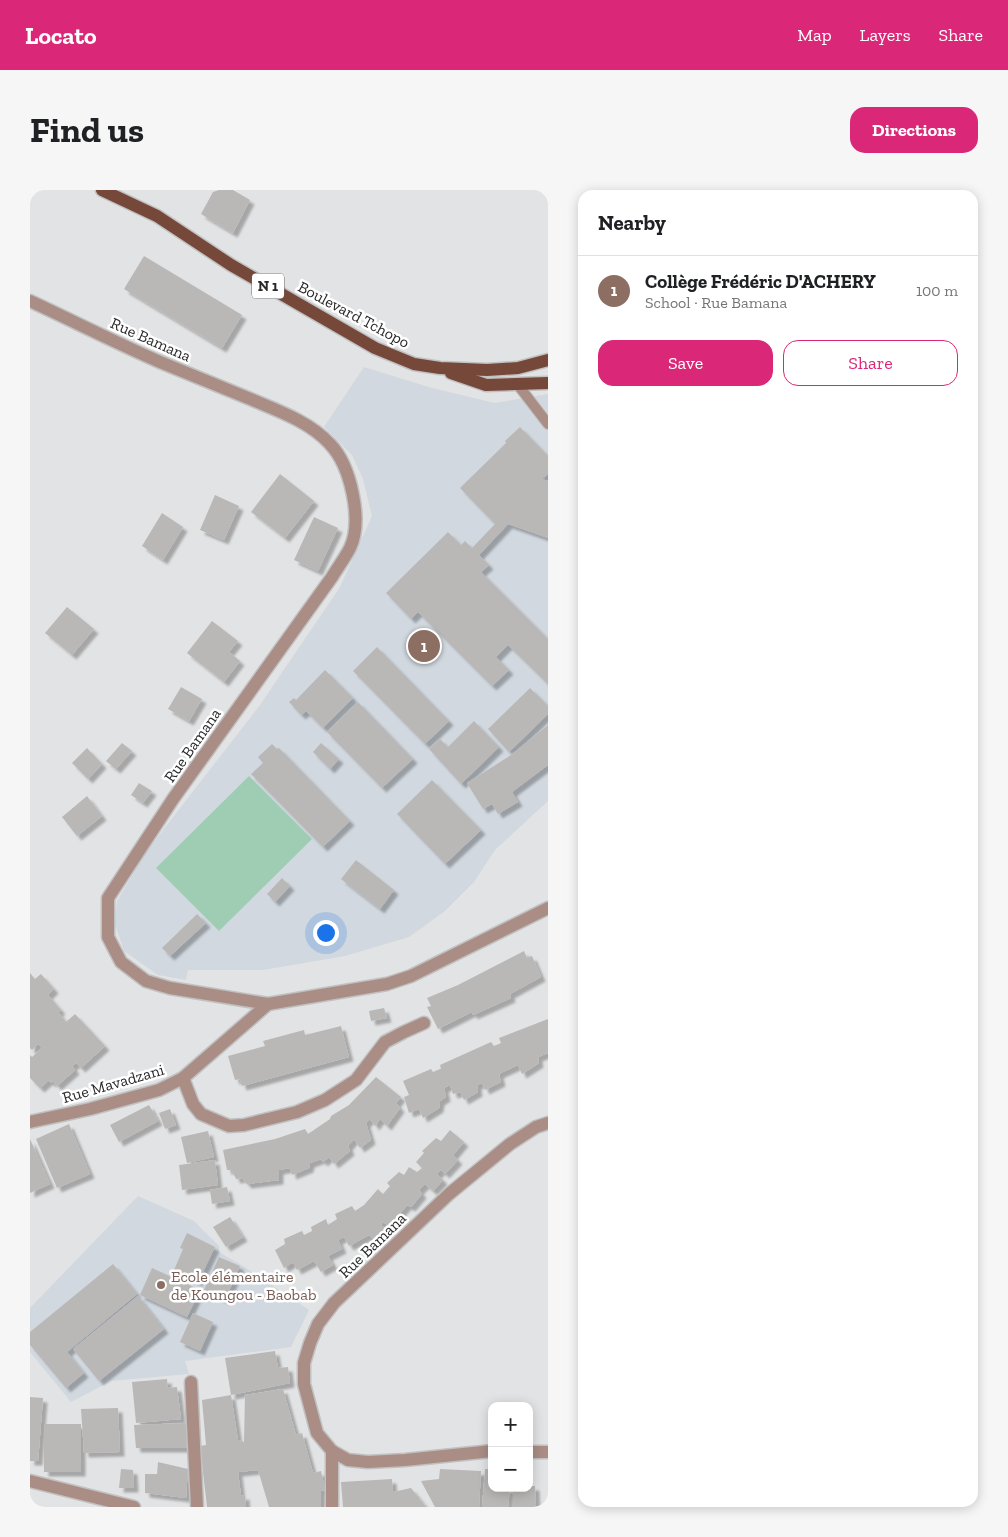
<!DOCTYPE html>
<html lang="en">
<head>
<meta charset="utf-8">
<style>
	body { margin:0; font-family:"Zilla Slab",serif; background:#f6f6f6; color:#202124 }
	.controls { position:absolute; right:15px; bottom:15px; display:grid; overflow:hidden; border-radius:10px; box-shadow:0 2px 12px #0003 }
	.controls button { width:45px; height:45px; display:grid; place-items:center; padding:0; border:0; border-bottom:1px solid #e0e0e0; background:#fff; color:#202124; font:25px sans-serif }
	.you { position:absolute; left:295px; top:742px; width:18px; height:18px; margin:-12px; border:4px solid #fff; border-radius:50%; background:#1a73e8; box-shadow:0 0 0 8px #1a73e833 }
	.badge { display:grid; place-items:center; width:32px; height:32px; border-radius:50%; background:#db2777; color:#fff; font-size:16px; font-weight:700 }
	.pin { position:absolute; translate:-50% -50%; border:2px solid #fff; box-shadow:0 1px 5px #0006 }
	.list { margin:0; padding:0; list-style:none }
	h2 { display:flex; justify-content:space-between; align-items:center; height:65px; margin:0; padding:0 20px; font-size:21px }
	h2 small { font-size:16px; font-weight:400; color:#757577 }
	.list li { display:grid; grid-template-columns:32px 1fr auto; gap:15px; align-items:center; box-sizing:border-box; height:70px; padding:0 20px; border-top:1px solid #e0e0e0 }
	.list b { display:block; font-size:19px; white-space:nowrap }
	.list p { margin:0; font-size:16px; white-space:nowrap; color:#757577 }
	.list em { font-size:16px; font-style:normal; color:#757577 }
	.actions { display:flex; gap:10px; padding:15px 20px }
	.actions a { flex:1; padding:11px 0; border:1px solid #db2777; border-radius:15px; text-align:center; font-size:18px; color:#db2777 }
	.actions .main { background:#db2777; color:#fff }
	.map { position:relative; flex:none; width:518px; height:1317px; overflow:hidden; border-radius:15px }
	header { display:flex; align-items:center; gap:30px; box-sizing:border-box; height:70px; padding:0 25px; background:#db2777; color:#fff }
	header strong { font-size:24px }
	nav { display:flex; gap:28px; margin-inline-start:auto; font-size:18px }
	.intro { display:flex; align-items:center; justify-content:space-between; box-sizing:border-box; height:120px; padding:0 30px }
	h1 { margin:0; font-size:35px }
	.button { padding:12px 22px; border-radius:15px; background:#db2777; color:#fff; font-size:18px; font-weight:700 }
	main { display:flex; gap:30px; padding:0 30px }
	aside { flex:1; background:#fff; border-radius:15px; box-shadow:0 2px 12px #0003 }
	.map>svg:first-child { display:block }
</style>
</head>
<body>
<header>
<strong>Locato</strong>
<nav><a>Map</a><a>Layers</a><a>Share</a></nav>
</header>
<div class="intro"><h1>Find us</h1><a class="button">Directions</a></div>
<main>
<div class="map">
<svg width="518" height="1317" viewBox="0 0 518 1317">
	<defs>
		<filter id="shadow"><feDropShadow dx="4.5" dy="4.5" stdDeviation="1" flood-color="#0004"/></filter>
	</defs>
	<rect width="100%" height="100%" fill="#e2e3e4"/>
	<!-- built -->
	<g fill="#d1d8df">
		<path d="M 334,177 L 402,198 L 465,213 L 518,204 L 518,611 L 465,660 L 444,692 L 415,721 L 379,747 L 315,766 L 233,780 L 158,780 L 156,790 L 128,785 L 94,761 L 85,734 L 87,711 L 116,662 L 230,515 L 310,397 L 342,326 L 333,289 L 322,265 L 294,237 Z"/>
		<path d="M 108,1006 L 164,1031 L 189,1056 L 189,1062 L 213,1076 L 279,1120 L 261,1157 L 155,1171 L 159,1184 L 81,1191 L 41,1212 L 0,1162 L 0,1118 Z"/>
	</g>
	<!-- green -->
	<path fill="#9fcdb4" d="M 219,586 L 282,649 L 189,741 L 126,678 Z"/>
	<!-- building -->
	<g fill="#bab8b7" filter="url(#shadow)">
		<path d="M 189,0 L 203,0 L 220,10 L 203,43 L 171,24 L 183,2 Z"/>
		<path d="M 114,66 L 212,125 L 192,158 L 94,99 Z"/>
		<path d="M 490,237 L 518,266 L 518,284 L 512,289 L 518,291 L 518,348 L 478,334 L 449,365 L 459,375 L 451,382 L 518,449 L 518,494 L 478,455 L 466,467 L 479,480 L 462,496 L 388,422 L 381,429 L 356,403 L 418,342 L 431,355 L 435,351 L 442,358 L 465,334 L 430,298 L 476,253 L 475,251 Z"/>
		<path d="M 250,284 L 284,311 L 255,348 L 221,322 Z"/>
		<path d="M 185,305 L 209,316 L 194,350 L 170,340 Z"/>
		<path d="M 132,323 L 153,337 L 133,370 L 112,356 Z"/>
		<path d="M 284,327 L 308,338 L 288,381 L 264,370 Z"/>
		<path d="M 37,417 L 64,439 L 42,465 L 15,443 Z"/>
		<path d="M 182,431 L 208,451 L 199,462 L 210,471 L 194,492 L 157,463 Z"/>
		<path d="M 347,457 L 419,531 L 395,554 L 323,481 Z"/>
		<path d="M 295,480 L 323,508 L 293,538 L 276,521 L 271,525 L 259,512 L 264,508 L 266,510 Z"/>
		<path d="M 151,497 L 172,509 L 159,531 L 138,519 Z"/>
		<path d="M 500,498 L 518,516 L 518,524 L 479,562 L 458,539 Z"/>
		<path d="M 328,512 L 383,569 L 352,598 L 297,542 Z"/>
		<path d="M 444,531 L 469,557 L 431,594 L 399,559 L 410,549 L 418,557 Z"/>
		<path d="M 518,535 L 518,575 L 482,602 L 488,612 L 468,624 L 462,614 L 453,619 L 437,593 L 481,565 Z"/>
		<path d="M 92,553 L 102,561 L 86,579 L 76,571 Z"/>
		<path d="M 291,553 L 309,569 L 300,579 L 283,562 Z"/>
		<path d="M 242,554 L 247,559 L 249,558 L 320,631 L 293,657 L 221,584 L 233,573 L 228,567 Z"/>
		<path d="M 57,558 L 72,574 L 58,589 L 42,573 Z"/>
		<path d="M 402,590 L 451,640 L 415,674 L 367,624 Z"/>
		<path d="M 109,593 L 122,601 L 113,613 L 101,605 Z"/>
		<path d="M 57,606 L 72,626 L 47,646 L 32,627 Z"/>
		<path d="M 326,670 L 364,700 L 350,719 L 311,689 Z"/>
		<path d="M 252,688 L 260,696 L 245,712 L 237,704 Z"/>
		<path d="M 167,724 L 176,733 L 140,766 L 132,758 Z"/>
		<path d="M 494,761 L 497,768 L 502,766 L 511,787 L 480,804 L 481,808 L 443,825 L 442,822 L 408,839 L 397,817 L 401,816 L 397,808 L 428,795 Z"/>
		<path d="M 0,783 L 5,789 L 11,784 L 24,799 L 18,805 L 31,820 L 28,822 L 36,832 L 45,824 L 75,856 L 51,878 L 46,873 L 42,876 L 45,880 L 27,896 L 23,891 L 21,893 L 19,890 L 10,898 L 0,888 L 0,865 L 2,867 L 12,858 L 8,854 L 2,860 L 0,858 Z"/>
		<path d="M 354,818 L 357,828 L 341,831 L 339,821 Z"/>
		<path d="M 518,829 L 518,863 L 508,867 L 509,873 L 492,884 L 488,875 L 473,882 L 469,884 L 471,892 L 455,900 L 452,893 L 447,895 L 448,902 L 434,910 L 430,902 L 423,904 L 420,895 L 414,898 L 416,907 L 410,911 L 409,918 L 393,928 L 389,919 L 379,923 L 374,907 L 379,905 L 373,891 L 401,879 L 403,882 L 410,879 L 411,879 L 410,875 L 461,852 L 464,856 L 471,853 L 469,848 Z"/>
		<path d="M 311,836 L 319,867 L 212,896 L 210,889 L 205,890 L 198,866 L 235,856 L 233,851 L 274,840 L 275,845 Z"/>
		<path d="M 346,887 L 371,907 L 366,913 L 370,918 L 357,936 L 350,929 L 345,936 L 340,929 L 336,933 L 341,950 L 330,958 L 324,949 L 318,956 L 320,961 L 304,974 L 299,967 L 293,972 L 291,969 L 280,973 L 279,978 L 262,985 L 260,978 L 249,980 L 249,990 L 217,994 L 212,988 L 206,989 L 202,980 L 197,980 L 193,960 L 245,949 L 275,939 L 278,944 L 300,929 L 301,926 L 319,915 Z"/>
		<path d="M 119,915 L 128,931 L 89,952 L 80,935 Z"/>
		<path d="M 140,919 L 146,935 L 135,939 L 129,923 Z"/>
		<path d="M 39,934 L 60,984 L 27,998 L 6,949 Z"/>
		<path d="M 420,940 L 434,952 L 423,965 L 428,970 L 415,984 L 411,980 L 407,984 L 413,990 L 403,1001 L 395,994 L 389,1000 L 392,1004 L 381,1017 L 377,1015 L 359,1036 L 353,1032 L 351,1035 L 359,1042 L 348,1053 L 339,1045 L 319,1056 L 314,1047 L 308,1050 L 312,1059 L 298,1066 L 303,1075 L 291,1082 L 284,1071 L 267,1080 L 263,1072 L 254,1078 L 245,1060 L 255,1054 L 254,1049 L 272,1041 L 274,1045 L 282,1041 L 281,1037 L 296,1029 L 298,1035 L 307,1029 L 305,1024 L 322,1016 L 325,1021 L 334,1015 L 348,999 L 353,1004 L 360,996 L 357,993 L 369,982 L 374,985 L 379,977 L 387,982 L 392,978 L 386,972 L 394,963 L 392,961 L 406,948 L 411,951 Z"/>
		<path d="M 178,941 L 184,967 L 157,973 L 151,947 Z"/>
		<path d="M 0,949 L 20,994 L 0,1003 Z"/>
		<path d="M 185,970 L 188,995 L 152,1000 L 149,975 Z"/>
		<path d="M 197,997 L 200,1011 L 182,1014 L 180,1000 Z"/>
		<path d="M 200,1027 L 213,1047 L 196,1057 L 183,1037 Z"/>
		<path d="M 157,1043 L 185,1057 L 168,1092 L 144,1080 L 153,1059 L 150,1058 Z"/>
		<path d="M 189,1067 L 210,1076 L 195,1110 L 174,1100 Z"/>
		<path d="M 83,1074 L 107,1104 L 37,1162 L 54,1183 L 36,1198 L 0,1155 L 0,1142 Z"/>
		<path d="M 122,1078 L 170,1100 L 157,1127 L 110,1105 Z"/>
		<path d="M 108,1106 L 134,1139 L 69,1191 L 43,1159 Z"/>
		<path d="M 163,1123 L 183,1132 L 170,1161 L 150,1152 Z"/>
		<path d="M 245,1161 L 248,1178 L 258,1177 L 260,1193 L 201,1205 L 208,1250 L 214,1252 L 215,1205 L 253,1199 L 266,1245 L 272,1243 L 283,1283 L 291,1281 L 295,1300 L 291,1301 L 291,1317 L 239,1317 L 228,1280 L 208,1282 L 211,1306 L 215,1305 L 216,1317 L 177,1317 L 170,1256 L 176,1255 L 172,1210 L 201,1205 L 195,1168 Z"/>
		<path d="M 137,1189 L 138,1198 L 147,1197 L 151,1229 L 106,1233 L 102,1192 Z"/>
		<path d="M 0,1207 L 13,1208 L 8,1271 L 0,1271 Z"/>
		<path d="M 88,1218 L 90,1262 L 54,1263 L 51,1219 Z"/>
		<path d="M 158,1233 L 157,1258 L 106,1258 L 104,1235 Z"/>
		<rect x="14" y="1234" width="37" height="48"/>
		<path d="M 128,1272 L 158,1279 L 156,1308 L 115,1303 L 115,1284 L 127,1284 Z"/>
		<path d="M 91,1279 L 103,1280 L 104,1298 L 89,1298 Z"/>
		<path d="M 410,1279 L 451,1281 L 449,1317 L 405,1317 L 391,1291 L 409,1289 Z"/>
		<path d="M 455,1279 L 462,1279 L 462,1298 L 480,1298 L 478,1317 L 452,1317 Z"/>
		<path d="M 362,1289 L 363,1302 L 381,1298 L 396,1317 L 313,1317 L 311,1292 Z"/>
		<path d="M 499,1296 L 505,1296 L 506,1317 L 483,1317 L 483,1302 L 493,1302 L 493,1298 L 499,1298 Z"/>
	</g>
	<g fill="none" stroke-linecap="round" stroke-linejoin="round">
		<!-- service casing -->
		<g stroke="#c1c1c2" stroke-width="12">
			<path id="service" d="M 488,195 L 518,234"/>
		</g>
		<!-- minor casing -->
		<g stroke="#c1c1c2" stroke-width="15">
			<g id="minor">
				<path d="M 0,111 C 43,131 86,153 130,172 C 159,184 189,196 218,208 C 246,220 279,231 300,254 C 321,276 333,331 320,358 C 315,368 308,377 302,387 L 143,609 L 78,708 L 78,747 L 91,772 L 116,791 L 140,798 L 238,814 L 357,794 L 381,786 L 518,718"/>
				<path d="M 153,888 L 163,914 L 171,924 L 199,936 L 214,935 L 267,922 L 295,910 L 326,890 L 355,852 L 374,842 L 394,833"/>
				<path d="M 0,932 L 60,919 L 129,900 L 153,888 L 238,814"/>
				<path d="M 161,1192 L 167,1317"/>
				<path d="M 462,1261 L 375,1270 L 338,1272 L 318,1270 L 302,1261 L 287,1243 L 274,1194 L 274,1173 L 280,1153 L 288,1134 L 304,1113 L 419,1004 L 480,954 L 506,937 L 518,933"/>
				<path d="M 499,1262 L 518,1262"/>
				<path d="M 0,1291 L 104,1317"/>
				<path d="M 302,1317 L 302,1261"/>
			</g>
		</g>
		<!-- primary casing -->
		<g stroke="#c1c1c2" stroke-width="15">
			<g id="primary">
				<path d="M 72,0 L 127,26 L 201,75 L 345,158 L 384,174 L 410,178 L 457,180 L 488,178 L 518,170"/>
				<path d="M 421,183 L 456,195 L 518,193"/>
			</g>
		</g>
		<!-- service -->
		<use href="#service" stroke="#aa8e86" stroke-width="10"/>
		<!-- minor -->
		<use href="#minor" stroke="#aa8e86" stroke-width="12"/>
		<!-- primary -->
		<use href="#primary" stroke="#76483a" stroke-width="12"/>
	</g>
	<!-- markers -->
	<circle fill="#8d6e63" stroke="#fff" stroke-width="2" cx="131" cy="1095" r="5"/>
	<g text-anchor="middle" stroke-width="5" stroke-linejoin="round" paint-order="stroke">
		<!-- shield labels -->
		<rect fill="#fff" stroke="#686869" stroke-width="1" x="222" y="83.5" width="32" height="25" rx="4"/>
		<g font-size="15" font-weight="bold" fill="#282829">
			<text x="238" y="101">N 1</text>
		</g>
		<!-- street labels -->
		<g font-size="16" fill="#282829" stroke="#fff">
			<text transform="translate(324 124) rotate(28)" y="6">Boulevard Tchopo</text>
			<text transform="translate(121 149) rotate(24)" y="6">Rue Bamana</text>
			<text transform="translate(162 555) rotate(-55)" y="6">Rue Bamana</text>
			<text transform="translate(83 893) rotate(-16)" y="6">Rue Mavadzani</text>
			<text transform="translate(342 1055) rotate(-44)" y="6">Rue Bamana</text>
		</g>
		<!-- education labels -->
		<g font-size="16" fill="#785e54" stroke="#fff" text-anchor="start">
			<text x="141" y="1092">Ecole élémentaire<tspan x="141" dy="18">de Koungou - Baobab</tspan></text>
		</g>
	</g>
</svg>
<div class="controls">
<button>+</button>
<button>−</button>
</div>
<div class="you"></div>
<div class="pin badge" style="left:394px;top:456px;background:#8d6e63">1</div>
</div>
<aside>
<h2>Nearby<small></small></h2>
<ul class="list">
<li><span class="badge" style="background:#8d6e63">1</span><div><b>Collège Frédéric D'ACHERY</b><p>School · Rue Bamana</p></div><em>100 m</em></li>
</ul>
<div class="actions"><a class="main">Save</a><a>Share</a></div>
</aside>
</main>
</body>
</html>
